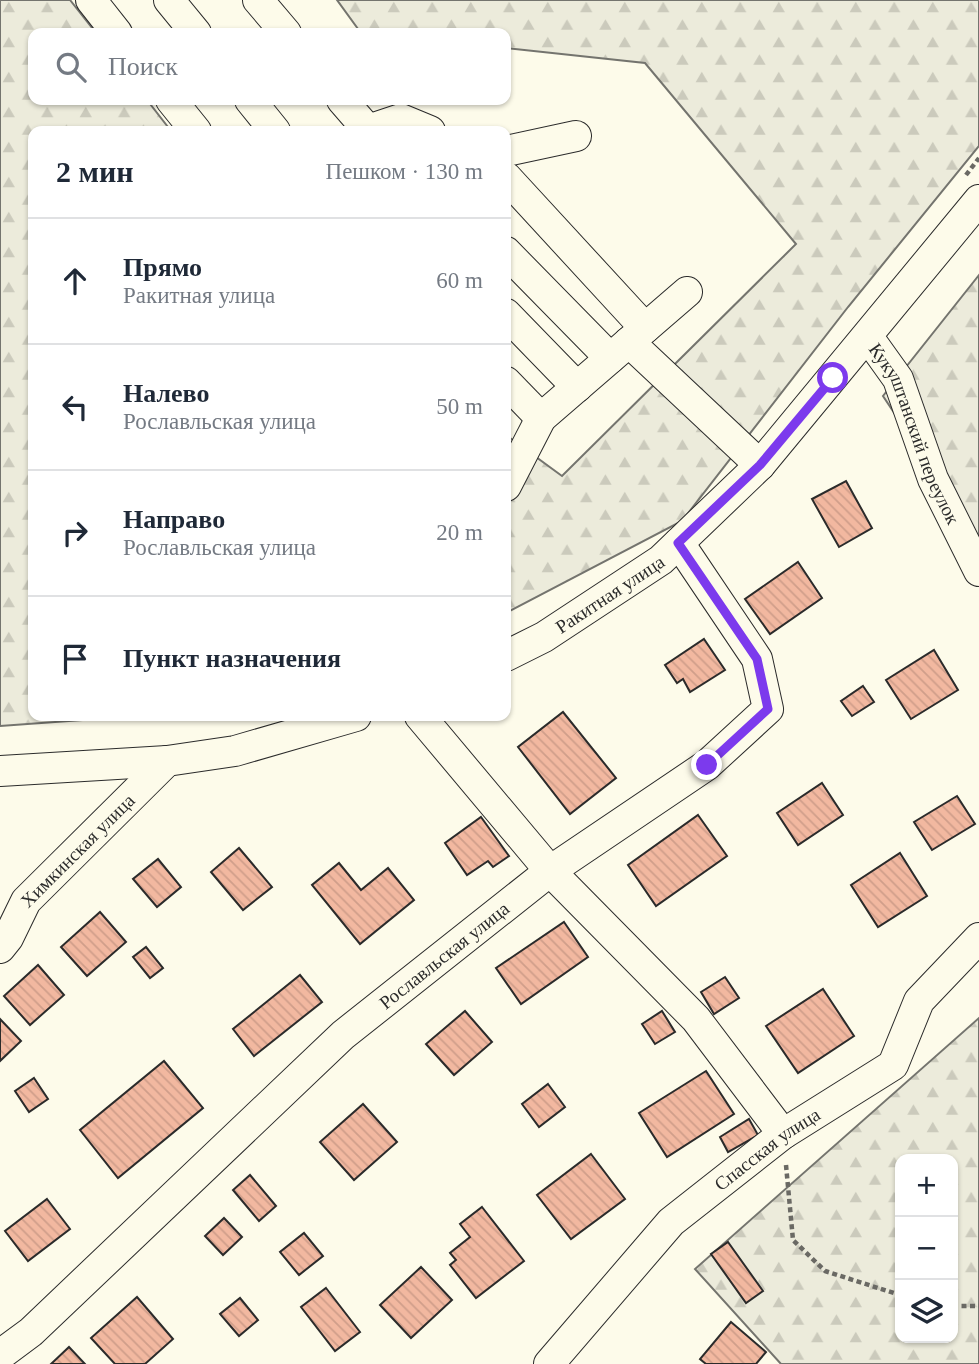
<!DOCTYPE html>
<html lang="ru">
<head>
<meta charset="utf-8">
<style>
	body { margin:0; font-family:"Times New Roman",serif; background:#f6f6f7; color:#1f2937 }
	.controls { position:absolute; right:21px; bottom:21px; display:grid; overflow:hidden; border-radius:14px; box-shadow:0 2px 5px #0004 }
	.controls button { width:63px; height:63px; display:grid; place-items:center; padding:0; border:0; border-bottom:2px solid #e0e1e3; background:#fff; color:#1f2937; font:35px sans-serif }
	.stop { position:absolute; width:21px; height:21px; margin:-16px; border:5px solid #7c3aed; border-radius:50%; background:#fff }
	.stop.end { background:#7c3aed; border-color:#fff; box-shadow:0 2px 7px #0008 }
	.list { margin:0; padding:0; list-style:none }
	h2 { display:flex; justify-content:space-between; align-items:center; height:91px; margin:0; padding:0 28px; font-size:30px }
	h2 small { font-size:23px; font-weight:400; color:#747a83 }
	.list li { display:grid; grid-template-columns:46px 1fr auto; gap:21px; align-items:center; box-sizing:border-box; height:126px; padding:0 28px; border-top:2px solid #e0e1e3 }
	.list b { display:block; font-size:26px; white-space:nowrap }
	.list p { margin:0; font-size:23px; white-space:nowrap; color:#747a83 }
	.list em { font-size:23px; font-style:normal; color:#747a83 }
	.icon { flex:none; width:38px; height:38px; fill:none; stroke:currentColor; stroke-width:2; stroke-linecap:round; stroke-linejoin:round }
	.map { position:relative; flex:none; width:979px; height:1364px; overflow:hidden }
	.search { position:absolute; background:#fff; box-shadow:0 2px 5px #0004; left:28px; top:28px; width:483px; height:77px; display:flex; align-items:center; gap:18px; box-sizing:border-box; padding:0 24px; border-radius:14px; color:#747a83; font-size:26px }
	.panel { position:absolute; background:#fff; box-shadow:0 2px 5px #0004; left:28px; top:126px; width:483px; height:595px; border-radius:14px }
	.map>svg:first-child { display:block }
</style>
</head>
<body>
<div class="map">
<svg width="979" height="1364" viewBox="0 0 979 1364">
	<defs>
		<pattern id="forest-firs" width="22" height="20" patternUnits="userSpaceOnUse" patternTransform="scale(1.75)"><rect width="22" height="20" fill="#ecebdb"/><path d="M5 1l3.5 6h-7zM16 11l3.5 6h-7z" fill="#cbcabc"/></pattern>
		<pattern id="building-back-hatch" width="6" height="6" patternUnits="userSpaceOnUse" patternTransform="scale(1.75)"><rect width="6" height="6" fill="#f2b8a0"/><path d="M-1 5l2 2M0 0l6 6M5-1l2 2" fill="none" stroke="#d09e8a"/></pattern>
	</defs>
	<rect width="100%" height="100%" fill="#fdfbea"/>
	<!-- forest -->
	<g fill="url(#forest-firs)" stroke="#74746e" stroke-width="2" fill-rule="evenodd">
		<path d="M 0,0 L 70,0 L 96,33 L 33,33 L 33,100 L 147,100 L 171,131 L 33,131 L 33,716 L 138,716 L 0,726 Z"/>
		<path d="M 337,0 L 979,0 L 979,146 L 848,307 L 682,521 L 506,613 L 506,435 L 562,476 L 796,244 L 645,63 L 506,48 L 506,33 L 361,33 Z"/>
		<path d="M 979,275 L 979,541 L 883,396 Z"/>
		<path d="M 979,1018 L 979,1364 L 781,1364 L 695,1269 ZM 900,1159 L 953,1159 L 953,1338 L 900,1338 Z"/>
	</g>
	<!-- building -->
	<g fill="url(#building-back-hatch)" stroke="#2b2b2b" stroke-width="2">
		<path d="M 846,481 L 872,528 L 839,547 L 812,499 Z"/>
		<path d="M 798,562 L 822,598 L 770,634 L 745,599 Z"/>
		<path d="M 704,639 L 725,670 L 690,692 L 683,679 L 677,683 L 665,665 Z"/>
		<path d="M 934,650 L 958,690 L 911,719 L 886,680 Z"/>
		<path d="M 863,686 L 874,702 L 852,716 L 841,701 Z"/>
		<path d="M 563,712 L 616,778 L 570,814 L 518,747 Z"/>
		<path d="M 822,783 L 843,815 L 798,845 L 777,813 Z"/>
		<path d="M 957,796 L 975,824 L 932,850 L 914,822 Z"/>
		<path d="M 698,815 L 727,856 L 656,906 L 628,865 Z"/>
		<path d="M 481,817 L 509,856 L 493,867 L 488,861 L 467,875 L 445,843 Z"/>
		<path d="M 239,848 L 272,887 L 243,910 L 211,872 Z"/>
		<path d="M 900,853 L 927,896 L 878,927 L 851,885 Z"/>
		<path d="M 158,859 L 181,887 L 157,907 L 133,879 Z"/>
		<path d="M 339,863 L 361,890 L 388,868 L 414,900 L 360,944 L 312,885 Z"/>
		<path d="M 100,912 L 126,942 L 87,976 L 61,947 Z"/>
		<path d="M 564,922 L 588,957 L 521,1004 L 496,968 Z"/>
		<path d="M 146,947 L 163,968 L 150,978 L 133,957 Z"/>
		<path d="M 38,965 L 64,995 L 30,1025 L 4,996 Z"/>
		<path d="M 300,975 L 322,1002 L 254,1056 L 233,1029 Z"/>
		<path d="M 725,977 L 739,998 L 714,1014 L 701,992 Z"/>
		<path d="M 823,989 L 854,1036 L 798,1073 L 766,1026 Z"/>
		<path d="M 465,1011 L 492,1042 L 454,1075 L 426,1044 Z"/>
		<path d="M 662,1011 L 675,1032 L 655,1044 L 642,1024 Z"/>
		<path d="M 0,1019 L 21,1041 L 0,1061 Z"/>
		<path d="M 164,1061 L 203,1108 L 118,1178 L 80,1130 Z"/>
		<path d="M 706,1071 L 734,1114 L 667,1157 L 639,1113 Z"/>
		<path d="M 34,1078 L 48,1099 L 29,1112 L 15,1091 Z"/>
		<path d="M 548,1084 L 565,1107 L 539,1127 L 522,1104 Z"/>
		<path d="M 363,1104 L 397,1142 L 354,1180 L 320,1142 Z"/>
		<path d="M 749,1119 L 758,1135 L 728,1152 L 720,1137 Z"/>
		<path d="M 591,1154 L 625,1199 L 571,1239 L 537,1195 Z"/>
		<path d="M 250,1175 L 276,1206 L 259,1221 L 233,1190 Z"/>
		<path d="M 47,1199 L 70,1229 L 28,1261 L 5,1231 Z"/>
		<path d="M 482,1207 L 524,1261 L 476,1298 L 450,1265 L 456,1260 L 450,1253 L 470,1237 L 460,1224 Z"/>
		<path d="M 224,1218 L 242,1237 L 223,1255 L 205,1236 Z"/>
		<path d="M 304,1233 L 323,1256 L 299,1275 L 280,1252 Z"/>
		<path d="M 728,1242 L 763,1291 L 746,1303 L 711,1254 Z"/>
		<path d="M 421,1267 L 452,1300 L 411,1338 L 380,1305 Z"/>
		<path d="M 326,1288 L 360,1332 L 335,1351 L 301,1307 Z"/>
		<path d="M 137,1297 L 173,1339 L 145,1364 L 115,1364 L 91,1338 Z"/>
		<path d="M 240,1298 L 258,1320 L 239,1336 L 220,1314 Z"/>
		<path d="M 731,1322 L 766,1352 L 756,1364 L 706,1364 L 700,1359 Z"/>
		<path d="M 69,1347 L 85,1364 L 51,1364 Z"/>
	</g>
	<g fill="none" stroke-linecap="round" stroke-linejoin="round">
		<!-- minor casing -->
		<g stroke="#2b2b2b" stroke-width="32">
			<g id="minor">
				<path d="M 91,0 L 117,33"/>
				<path d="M 169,0 L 196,33"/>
				<path d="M 258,0 L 286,33"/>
				<path d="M 171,100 L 196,131"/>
				<path d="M 250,100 L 275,131"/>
				<path d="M 342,100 L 368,130"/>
				<path d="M 365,131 L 401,119 L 430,131"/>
				<path d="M 506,151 L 576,136"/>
				<path d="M 506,177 L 645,328"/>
				<path d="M 506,252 L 610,358"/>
				<path d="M 506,314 L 577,387"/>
				<path id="s1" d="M 868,337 L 898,379 L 933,479 L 979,571"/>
				<path d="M 629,342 L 760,465"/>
				<path d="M 506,382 L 541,418"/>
				<path d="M 506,486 L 541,418 L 687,292"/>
				<path id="s2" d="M 506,656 L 544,637 L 661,560 L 760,465 L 979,200"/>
				<path d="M 420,716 L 550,871 L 696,1019 L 783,1134"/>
				<path d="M 0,771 L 167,761 L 235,751 L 356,716"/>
				<path id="s3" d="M 0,948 L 8,938 L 26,901 L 167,761"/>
				<path id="s4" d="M 0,1355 L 31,1332 L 343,1035 L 550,871 L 707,765 L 768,709 L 757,659 L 679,543"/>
				<path id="s5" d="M 549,1364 L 671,1222 L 783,1134 L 893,1065 L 919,1001 L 979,938"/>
			</g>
		</g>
		<!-- path -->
		<g stroke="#6a6964" stroke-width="4.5" stroke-dasharray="5 3.5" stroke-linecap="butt">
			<path d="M 966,175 L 979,158"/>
			<path d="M 786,1165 L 793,1240 L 825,1271 L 900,1295"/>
			<path d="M 953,1306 L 979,1306"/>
		</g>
		<!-- minor -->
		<use href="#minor" stroke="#fdfbea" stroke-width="30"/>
	</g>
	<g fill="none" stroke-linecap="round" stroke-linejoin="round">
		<!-- route -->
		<path stroke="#7c3aed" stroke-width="9" d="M 707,765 L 768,709 L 757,659 L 678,543 L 760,465 L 833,378"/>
	</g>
	<g text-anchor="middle" stroke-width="5" stroke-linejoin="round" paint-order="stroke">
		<!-- street labels -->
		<g font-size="19" fill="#2b2b2b" stroke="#fdfbea">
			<text dy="7" stroke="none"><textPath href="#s1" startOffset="108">Кукуштанский переулок</textPath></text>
			<text dy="7" stroke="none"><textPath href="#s2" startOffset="121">Ракитная улица</textPath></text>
			<text dy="7" stroke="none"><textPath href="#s3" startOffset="126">Химкинская улица</textPath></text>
			<text dy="7" stroke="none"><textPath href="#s4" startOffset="598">Рославльская улица</textPath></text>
			<text dy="7" stroke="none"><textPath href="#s5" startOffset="308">Спасская улица</textPath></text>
		</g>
	</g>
</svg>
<div class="controls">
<button>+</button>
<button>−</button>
<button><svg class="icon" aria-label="layers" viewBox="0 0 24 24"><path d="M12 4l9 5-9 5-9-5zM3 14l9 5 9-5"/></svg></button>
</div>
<div class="stop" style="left:833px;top:378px"></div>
<div class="stop end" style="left:707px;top:765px"></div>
<div class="search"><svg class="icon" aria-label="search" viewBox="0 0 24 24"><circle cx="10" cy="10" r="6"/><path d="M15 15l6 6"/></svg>Поиск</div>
<section class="panel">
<h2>2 мин<small>Пешком · 130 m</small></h2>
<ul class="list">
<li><svg class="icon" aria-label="ahead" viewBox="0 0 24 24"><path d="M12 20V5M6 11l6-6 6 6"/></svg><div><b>Прямо</b><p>Ракитная улица</p></div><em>60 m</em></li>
<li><svg class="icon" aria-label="left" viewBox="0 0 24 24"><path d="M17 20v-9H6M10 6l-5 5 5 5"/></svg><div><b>Налево</b><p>Рославльская улица</p></div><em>50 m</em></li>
<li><svg class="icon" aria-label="right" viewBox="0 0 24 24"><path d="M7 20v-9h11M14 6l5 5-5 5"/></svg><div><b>Направо</b><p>Рославльская улица</p></div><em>20 m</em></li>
<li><svg class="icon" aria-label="arrive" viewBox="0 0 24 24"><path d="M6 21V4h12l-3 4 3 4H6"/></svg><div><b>Пункт назначения</b></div></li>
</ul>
</section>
</div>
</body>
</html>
